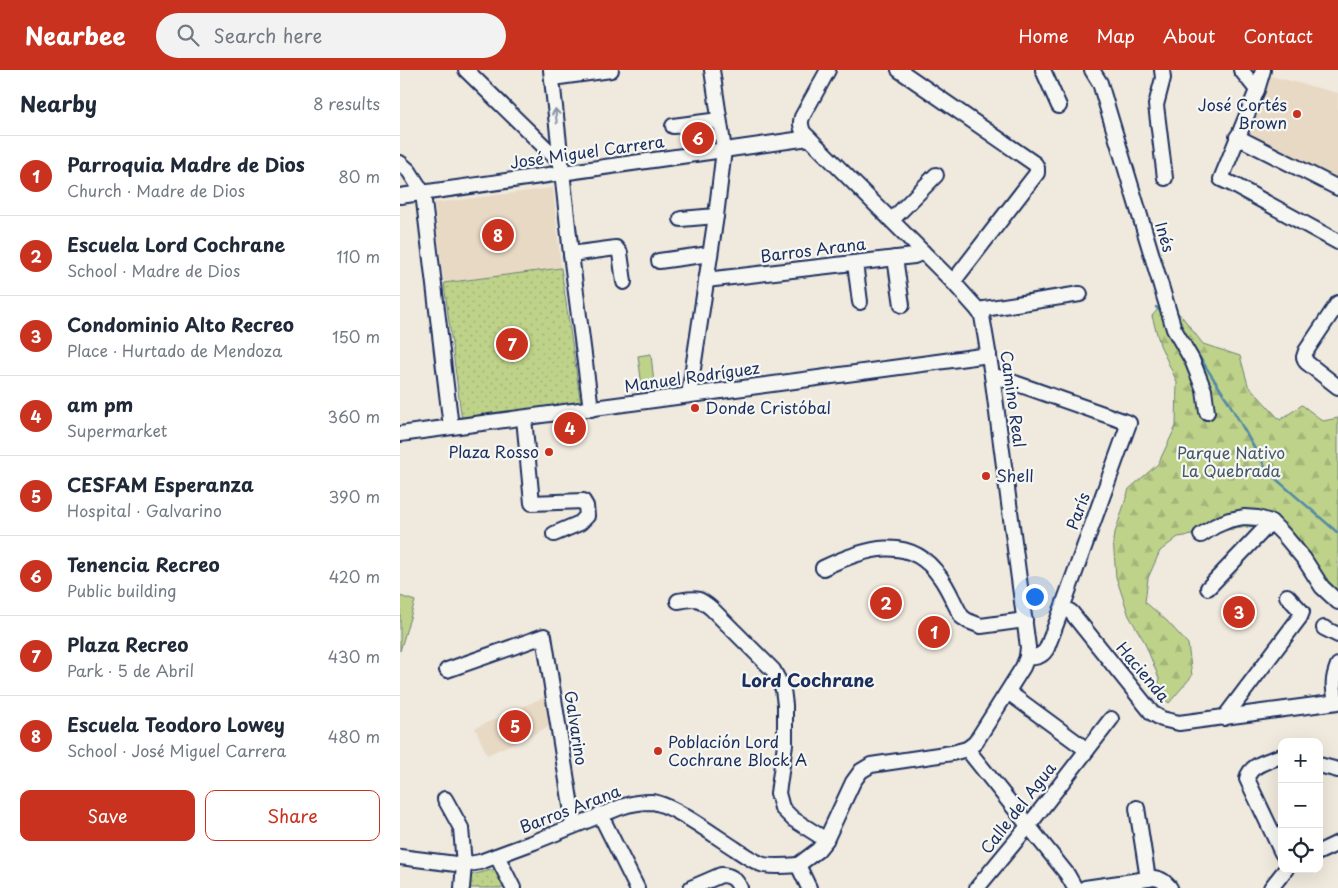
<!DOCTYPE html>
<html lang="en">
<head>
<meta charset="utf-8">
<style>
	body { margin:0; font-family:"Playpen Sans",sans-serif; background:#f2f2f3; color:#1f2937 }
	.controls { position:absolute; right:15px; bottom:15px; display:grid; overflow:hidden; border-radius:10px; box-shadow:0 5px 20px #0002 }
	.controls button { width:45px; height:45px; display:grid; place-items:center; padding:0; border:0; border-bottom:1px solid #e0e1e3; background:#fff; color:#1f2937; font:25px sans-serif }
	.you { position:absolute; left:634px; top:526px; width:18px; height:18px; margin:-12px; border:4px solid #fff; border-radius:50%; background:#1a73e8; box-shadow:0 0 0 8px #1a73e833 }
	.badge { display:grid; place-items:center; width:32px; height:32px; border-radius:50%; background:#c8321e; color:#fff; font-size:16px; font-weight:700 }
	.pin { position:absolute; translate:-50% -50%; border:2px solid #fff; box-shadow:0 1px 5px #0006 }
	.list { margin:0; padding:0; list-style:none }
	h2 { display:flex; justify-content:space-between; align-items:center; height:65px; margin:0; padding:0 20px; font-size:21px }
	h2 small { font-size:16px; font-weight:400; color:#747a83 }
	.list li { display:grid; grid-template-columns:32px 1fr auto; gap:15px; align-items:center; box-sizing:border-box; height:80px; padding:0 20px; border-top:1px solid #e0e1e3 }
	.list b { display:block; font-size:19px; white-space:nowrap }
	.list p { margin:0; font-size:16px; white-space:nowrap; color:#747a83 }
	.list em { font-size:16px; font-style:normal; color:#747a83 }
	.actions { display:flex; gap:10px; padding:15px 20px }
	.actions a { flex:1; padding:11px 0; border:1px solid #c8321e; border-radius:10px; text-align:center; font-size:18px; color:#c8321e }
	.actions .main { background:#c8321e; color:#fff }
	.icon { flex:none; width:28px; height:28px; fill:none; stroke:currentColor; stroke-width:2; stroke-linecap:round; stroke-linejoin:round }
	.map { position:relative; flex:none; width:938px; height:818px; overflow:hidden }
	header { display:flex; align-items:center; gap:30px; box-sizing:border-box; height:70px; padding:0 25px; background:#c8321e; color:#fff }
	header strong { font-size:24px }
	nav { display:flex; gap:28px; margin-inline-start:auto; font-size:18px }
	.search { width:350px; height:45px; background:#f2f2f3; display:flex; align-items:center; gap:12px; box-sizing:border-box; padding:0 18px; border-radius:28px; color:#747a83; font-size:19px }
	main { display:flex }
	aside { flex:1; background:#fff }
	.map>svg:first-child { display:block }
</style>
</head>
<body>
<header>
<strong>Nearbee</strong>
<div class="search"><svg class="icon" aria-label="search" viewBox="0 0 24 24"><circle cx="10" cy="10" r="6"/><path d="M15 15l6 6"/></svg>Search here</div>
<nav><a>Home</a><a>Map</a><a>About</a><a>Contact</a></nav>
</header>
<main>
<aside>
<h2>Nearby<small>8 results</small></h2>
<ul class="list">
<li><span class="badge">1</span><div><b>Parroquia Madre de Dios</b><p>Church · Madre de Dios</p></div><em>80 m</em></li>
<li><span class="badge">2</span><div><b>Escuela Lord Cochrane</b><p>School · Madre de Dios</p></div><em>110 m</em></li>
<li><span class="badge">3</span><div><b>Condominio Alto Recreo</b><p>Place · Hurtado de Mendoza</p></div><em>150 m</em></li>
<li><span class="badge">4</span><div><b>am pm</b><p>Supermarket</p></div><em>360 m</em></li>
<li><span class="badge">5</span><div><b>CESFAM Esperanza</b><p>Hospital · Galvarino</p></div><em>390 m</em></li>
<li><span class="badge">6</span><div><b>Tenencia Recreo</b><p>Public building</p></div><em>420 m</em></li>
<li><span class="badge">7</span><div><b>Plaza Recreo</b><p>Park · 5 de Abril</p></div><em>430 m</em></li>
<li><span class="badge">8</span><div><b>Escuela Teodoro Lowey</b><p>School · José Miguel Carrera</p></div><em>480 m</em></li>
</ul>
<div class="actions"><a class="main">Save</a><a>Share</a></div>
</aside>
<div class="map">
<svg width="938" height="818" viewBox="0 0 938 818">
	<defs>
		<pattern id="forest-firs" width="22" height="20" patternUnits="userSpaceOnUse" patternTransform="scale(1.25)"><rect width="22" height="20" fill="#bed389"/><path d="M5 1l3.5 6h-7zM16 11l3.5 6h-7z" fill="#a3b579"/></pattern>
		<pattern id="park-dots" width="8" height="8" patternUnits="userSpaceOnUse" patternTransform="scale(1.25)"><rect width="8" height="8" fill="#bed389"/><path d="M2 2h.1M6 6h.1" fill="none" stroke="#a3b579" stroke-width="1.8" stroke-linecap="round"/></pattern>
	</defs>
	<rect width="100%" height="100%" fill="#f0e9dd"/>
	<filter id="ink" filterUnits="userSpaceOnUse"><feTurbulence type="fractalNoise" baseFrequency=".02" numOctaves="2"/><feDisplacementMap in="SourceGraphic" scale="10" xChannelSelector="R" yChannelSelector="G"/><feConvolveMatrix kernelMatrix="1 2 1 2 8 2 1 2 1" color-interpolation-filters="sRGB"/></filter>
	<g filter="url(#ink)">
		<!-- built -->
		<g fill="#e8d9c4">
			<path d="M 871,6 L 938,23 L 938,113 L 849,65 Z"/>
			<path d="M 153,118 L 161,198 L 44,213 L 34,133 Z"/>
			<path d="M 149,625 L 155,654 L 87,685 L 75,658 Z"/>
		</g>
		<!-- green -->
		<g fill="#bed389" stroke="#6c8174">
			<path d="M 251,284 L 254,314 L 242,316 L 238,286 Z"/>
			<path d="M 0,526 L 15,531 L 0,581 Z"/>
		</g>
		<!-- forest -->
		<path fill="url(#forest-firs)" stroke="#6c8174" d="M 766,230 L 783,248 L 803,274 L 840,286 L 848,315 L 880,350 L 902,335 L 923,351 L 938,348 L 938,528 L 919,500 L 901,471 L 876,453 L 778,467 L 760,481 L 748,508 L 745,532 L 767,551 L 788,574 L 792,606 L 769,633 L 759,625 L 759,608 L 744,571 L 729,546 L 716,507 L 713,469 L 729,419 L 758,394 L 776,356 L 777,312 L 760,275 L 752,246 Z"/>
		<!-- park -->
		<g fill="url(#park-dots)" stroke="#6c8174">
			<path d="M 161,198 L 181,335 L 62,351 L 44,213 Z"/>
			<path d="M 100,798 L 108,818 L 70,818 L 71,805 Z"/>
		</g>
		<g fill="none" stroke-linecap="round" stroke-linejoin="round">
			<!-- stream -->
			<g stroke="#548aa7" stroke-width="2.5">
				<path d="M 756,237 L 763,244"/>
				<path d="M 789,271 L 828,331 L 868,402 L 938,463"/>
			</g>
			<!-- minor casing -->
			<g stroke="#1b2f5e" stroke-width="18">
				<g id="minor">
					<path d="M 66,0 L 161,93"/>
					<path d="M 151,0 L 171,184 L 191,339"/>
					<path d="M 499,0 L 635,94 L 637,98 L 637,103 L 553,212"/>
					<path d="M 643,0 L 659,36"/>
					<path d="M 692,0 L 700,13 L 774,259 L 792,290 L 804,320 L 807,342"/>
					<path d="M 762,0 L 763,8 L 756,35 L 765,108"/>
					<path d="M 841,0 L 857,20"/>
					<path d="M 863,0 L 857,20 L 821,109 L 834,115 L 938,172"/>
					<path d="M 152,8 L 211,0"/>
					<path d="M 273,56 L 319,50"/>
					<path d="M 837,67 L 938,118"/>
					<path d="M 0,93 L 9,101 L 23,123 L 51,357"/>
					<path d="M 0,126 L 409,68"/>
					<path d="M 281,149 L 316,146"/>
					<path d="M 492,150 L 536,105"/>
					<path d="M 171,184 L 216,178 L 220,183 L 224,212"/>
					<path d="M 495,188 L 502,235"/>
					<path d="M 259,191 L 310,184"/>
					<path d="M 455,193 L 460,232"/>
					<path d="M 306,210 L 514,186 L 523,182"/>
					<path d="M 938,233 L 906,281 L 904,287 L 906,292 L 938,317"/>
					<path d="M 578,240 L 680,224"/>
					<path d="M 592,305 L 729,353 L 661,541"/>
					<path d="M 289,325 L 316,146 L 324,80 L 312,0"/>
					<path d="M 124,348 L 132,433 L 183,431 L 186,436 L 187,446 L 180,453 L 154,464"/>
					<path d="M 0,364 L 589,285"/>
					<path d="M 801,465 L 815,456 L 829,450 L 844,447 L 858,448 L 871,452 L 884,465 L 904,489 L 922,517 L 938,532"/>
					<path d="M 423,498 C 463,479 510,462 540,507 C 549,519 554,534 562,547 L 568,551 L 581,556 L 625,550"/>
					<path d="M 808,518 L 871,452"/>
					<path d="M 278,531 C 297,528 298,527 312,539 L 373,600 L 383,619 L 385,635 L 385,674 L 378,723 L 382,738 L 393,749 L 426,770"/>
					<path d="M 924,558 L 938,565"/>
					<path d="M 627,587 C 636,588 643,586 647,578 L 661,541 L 666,539 L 671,542 L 752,643 L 762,649 L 779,653 L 938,632"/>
					<path d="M 47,600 L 144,566 L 174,755"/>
					<path d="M 608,622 L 687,680"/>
					<path d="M 936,632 C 933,617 932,610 938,595"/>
					<path d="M 824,648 L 900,547 L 902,542 L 887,526"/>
					<path d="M 567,679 L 667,804 L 675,818"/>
					<path d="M 882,686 C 870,690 849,695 847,709 L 882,783"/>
					<path d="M 919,695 L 938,700"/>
					<path d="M 45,729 L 61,758 L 64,795 L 62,818"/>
					<path d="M 737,738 L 748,809"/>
					<path d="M 200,744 L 237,818"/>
					<path d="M 919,782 L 938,773"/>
					<path d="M 97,786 L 113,818"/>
					<path d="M 0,787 L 64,795 L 80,792 L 134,772 L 221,737 C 230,734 240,732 251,732 C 271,733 315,766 334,778 C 343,784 354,792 364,795 C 375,797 387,796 398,795"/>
					<path d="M 398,795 L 418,780 L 426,770 L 453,712 L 461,701 L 471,695 L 552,683 L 567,679 L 575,673 L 623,597 L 627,587 L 628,577 L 592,305 L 582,246 L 578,240 L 553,212 L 403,62 C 401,56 400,53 402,47 L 428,0"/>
					<path d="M 398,795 L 409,818"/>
					<path d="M 291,818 L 321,805 C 331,805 336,809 340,818"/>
					<path d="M 577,818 L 629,755 L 711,649"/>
					<path d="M 685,818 L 754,808 C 762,809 765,812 770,818"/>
					<path d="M 871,818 L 886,799"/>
				</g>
			</g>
			<!-- minor -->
			<use href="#minor" stroke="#f6f6f2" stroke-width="14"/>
		</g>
		<!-- one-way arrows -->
		<defs><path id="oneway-shaft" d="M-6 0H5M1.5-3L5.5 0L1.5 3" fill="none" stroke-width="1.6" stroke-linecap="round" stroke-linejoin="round" transform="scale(1.25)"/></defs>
		<use stroke="#8892a8" href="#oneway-shaft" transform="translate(156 46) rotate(-96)"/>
	</g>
	<!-- markers -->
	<g fill="#c8321e" stroke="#f6f6f2" stroke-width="2">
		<circle cx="897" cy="44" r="5"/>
		<circle cx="295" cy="338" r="5"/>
		<circle cx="149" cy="382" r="5"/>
		<circle cx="586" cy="406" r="5"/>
		<circle cx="258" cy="681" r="5"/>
	</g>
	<g text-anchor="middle" stroke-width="4.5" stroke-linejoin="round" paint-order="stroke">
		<!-- poi labels -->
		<g font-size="16" fill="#1b2f5e" stroke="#f6f6f2" text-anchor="start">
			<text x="887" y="41" text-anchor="end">José Cortés<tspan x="887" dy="18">Brown</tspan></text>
			<text x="305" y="344">Donde Cristóbal</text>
			<text x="139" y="388" text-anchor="end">Plaza Rosso</text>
			<text x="596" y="412">Shell</text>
			<text x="268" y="678">Población Lord<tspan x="268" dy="18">Cochrane Block A</tspan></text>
		</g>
		<!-- street labels -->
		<g font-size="16" fill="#1b2f5e" stroke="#f6f6f2">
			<text transform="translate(187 82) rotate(-8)" y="6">José Miguel Carrera</text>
			<text transform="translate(765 167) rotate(73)" y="6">Inés</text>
			<text transform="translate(413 180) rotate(-7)" y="6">Barros Arana</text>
			<text transform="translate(292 307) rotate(-8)" y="6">Manuel Rodríguez</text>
			<text transform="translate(613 329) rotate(82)" y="6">Camino Real</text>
			<text transform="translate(678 441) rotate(-70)" y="6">París</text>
			<text transform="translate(743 602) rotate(50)" y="6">Hacienda</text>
			<text transform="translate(176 658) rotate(81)" y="6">Galvarino</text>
			<text transform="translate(618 738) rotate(-52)" y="6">Calle del Agua</text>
			<text transform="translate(170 739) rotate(-21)" y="6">Barros Arana</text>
		</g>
		<!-- park labels -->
		<g font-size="16" fill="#445869" stroke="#f6f6f2">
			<text x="831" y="389">Parque Nativo<tspan x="831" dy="18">La Quebrada</tspan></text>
		</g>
		<!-- neighbourhood labels -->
		<g font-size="18" font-weight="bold" fill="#1b2f5e" stroke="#f6f6f2">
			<text x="408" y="617">Lord Cochrane</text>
		</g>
	</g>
</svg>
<div class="controls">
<button>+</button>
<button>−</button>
<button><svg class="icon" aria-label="locate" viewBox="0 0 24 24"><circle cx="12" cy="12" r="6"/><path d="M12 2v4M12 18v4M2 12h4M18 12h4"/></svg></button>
</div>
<div class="you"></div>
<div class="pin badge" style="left:534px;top:562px">1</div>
<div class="pin badge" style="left:486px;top:533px">2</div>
<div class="pin badge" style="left:839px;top:542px">3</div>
<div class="pin badge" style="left:170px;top:358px">4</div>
<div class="pin badge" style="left:115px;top:656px">5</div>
<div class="pin badge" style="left:298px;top:68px">6</div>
<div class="pin badge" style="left:112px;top:274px">7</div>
<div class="pin badge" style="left:98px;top:165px">8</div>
</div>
</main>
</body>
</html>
